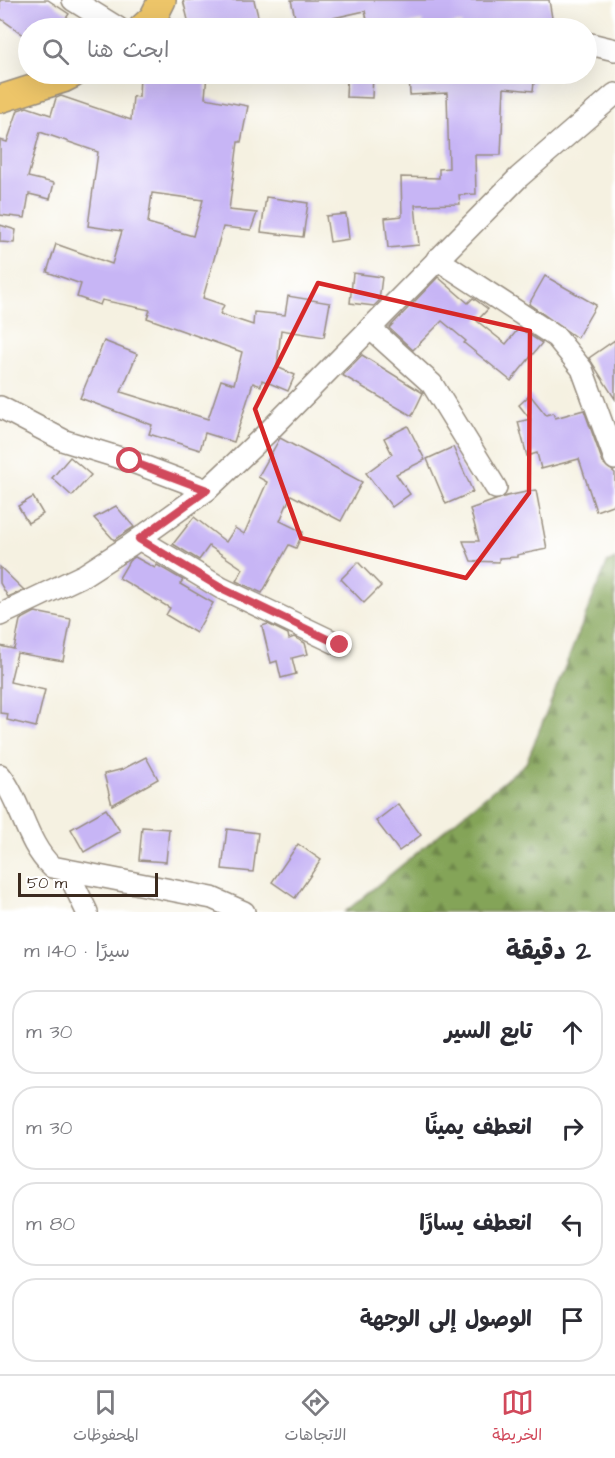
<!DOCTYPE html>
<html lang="ar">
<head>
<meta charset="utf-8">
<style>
	body { margin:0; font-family:"Architects Daughter","Playpen Sans Arabic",sans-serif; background:#f7f7f7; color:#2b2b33; direction:rtl }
	.scale { position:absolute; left:18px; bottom:15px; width:140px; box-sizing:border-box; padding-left:6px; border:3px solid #3b2a1e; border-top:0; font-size:16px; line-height:21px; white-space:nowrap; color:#3b2a1e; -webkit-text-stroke:4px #fff; paint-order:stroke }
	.stop { position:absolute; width:18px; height:18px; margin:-14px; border:4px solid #d1495b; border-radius:50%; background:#fff }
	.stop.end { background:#d1495b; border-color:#fff; box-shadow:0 2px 6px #0008 }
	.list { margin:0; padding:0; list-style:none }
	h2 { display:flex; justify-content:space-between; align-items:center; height:78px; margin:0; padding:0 24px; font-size:26px }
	h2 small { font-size:20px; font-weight:400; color:#7c7c81 }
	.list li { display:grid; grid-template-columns:39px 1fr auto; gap:18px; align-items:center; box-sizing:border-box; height:84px; margin:0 12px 12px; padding:0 12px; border:2px solid #e1e1e2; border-radius:24px }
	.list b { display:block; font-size:22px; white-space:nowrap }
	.list em { font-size:20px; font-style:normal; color:#7c7c81 }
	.icon { flex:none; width:33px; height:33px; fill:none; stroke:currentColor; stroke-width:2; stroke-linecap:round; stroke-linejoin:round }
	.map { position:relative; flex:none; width:615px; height:912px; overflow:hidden; direction:ltr }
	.search { position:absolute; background:#fff; box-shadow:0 6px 24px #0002; left:18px; right:18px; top:18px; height:66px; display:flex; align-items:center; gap:15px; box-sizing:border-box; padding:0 21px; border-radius:33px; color:#7c7c81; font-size:22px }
	.sheet { height:462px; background:#fff }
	nav { display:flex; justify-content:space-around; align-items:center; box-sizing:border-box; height:84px; border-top:2px solid #e1e1e2; background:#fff; font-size:16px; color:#7c7c81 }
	nav a { display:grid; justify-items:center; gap:3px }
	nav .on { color:#d1495b }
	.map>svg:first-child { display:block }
</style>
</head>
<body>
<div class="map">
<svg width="615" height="912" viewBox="0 0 615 912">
	<defs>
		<pattern id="forest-firs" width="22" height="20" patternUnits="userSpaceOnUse" patternTransform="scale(1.5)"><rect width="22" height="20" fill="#84a459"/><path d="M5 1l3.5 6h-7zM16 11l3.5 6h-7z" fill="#6d8649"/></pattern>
	</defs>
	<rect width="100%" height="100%" fill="#fff"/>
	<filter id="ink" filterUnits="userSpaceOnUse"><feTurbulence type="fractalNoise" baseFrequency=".0167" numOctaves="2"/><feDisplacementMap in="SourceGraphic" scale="12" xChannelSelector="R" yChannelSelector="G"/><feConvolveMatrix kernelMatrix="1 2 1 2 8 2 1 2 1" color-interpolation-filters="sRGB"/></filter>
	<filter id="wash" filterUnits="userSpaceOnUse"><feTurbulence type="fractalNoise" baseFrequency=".008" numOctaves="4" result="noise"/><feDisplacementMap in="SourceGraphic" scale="24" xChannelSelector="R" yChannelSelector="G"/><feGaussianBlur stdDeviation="1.35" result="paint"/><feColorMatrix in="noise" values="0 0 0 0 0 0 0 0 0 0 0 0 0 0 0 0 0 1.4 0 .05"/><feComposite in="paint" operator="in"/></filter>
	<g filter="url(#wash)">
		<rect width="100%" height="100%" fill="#f5f1e1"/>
		<!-- forest -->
		<path fill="url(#forest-firs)" stroke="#60673c" stroke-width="1.5" d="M 615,559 L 615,912 L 345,912 L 526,763 L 607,563 Z"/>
		<g id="blocks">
			<!-- building -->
			<g fill="#c7b5f5" fill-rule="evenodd">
				<path d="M 0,0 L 48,0 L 69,14 L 59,28 L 28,28 L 28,38 L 0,18 Z"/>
				<path d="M 183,0 L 254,0 L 259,20 L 220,28 L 190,28 Z"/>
				<path d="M 291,0 L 549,0 L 553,24 L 525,28 L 509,28 L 508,23 L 482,28 L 462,28 L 461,23 L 424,28 L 422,21 L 388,28 L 369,28 L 365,11 L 297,26 Z"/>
				<path d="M 140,74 L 207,74 L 205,98 L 248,106 L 241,142 L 238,142 L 229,210 L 257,213 L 251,230 L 223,227 L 203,298 L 224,305 L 220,314 L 253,325 L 254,312 L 285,315 L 288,296 L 330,303 L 324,337 L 281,330 L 277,367 L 295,375 L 288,391 L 262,380 L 261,386 L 253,383 L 234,442 L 205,433 L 200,450 L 149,434 L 152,425 L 80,398 L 104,341 L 137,354 L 121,392 L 208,419 L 221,380 L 234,384 L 242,352 L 147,318 L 150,310 L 102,300 L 100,305 L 77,297 L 81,284 L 47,272 L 56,244 L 112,264 L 122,231 L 88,226 L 98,152 L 40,132 L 28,177 L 54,183 L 50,199 L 29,194 L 25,218 L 0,215 L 0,140 L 7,142 L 18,110 L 27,107 L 51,115 L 56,98 L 61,96 L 131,120 L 133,96 L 139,97 ZM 152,193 L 203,200 L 193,236 L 148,223 Z"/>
				<path d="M 347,74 L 373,74 L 372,98 L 346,97 Z"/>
				<path d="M 409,74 L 535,74 L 533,91 L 504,88 L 501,155 L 475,155 L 476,194 L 459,195 L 460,204 L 415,205 L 419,245 L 388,248 L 385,218 L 402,216 L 401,177 L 439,178 L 439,169 L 449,168 L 447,93 L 410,95 Z"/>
				<path d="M 266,197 L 308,203 L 303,237 L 261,232 Z"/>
				<path d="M 346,214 L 349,239 L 330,242 L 326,216 Z"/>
				<path d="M 0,225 L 16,230 L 14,243 L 0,242 Z"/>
				<path d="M 353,273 L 382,277 L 379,301 L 374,306 L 350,303 Z"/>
				<path d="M 545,276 L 596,305 L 577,338 L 529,304 Z"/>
				<path d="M 438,277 L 468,303 L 473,298 L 488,309 L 477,321 L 506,344 L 519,328 L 542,343 L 511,381 L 464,343 L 466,341 L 442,321 L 413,350 L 389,328 Z"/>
				<path d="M 615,340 L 615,399 L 589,358 Z"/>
				<path d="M 362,355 L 423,393 L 412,416 L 342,375 Z"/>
				<path d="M 530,395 L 546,415 L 553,413 L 555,418 L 584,410 L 603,463 L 615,473 L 615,504 L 596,511 L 579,459 L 541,469 L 537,453 L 527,456 L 518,422 L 530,419 L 519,405 Z"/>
				<path d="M 408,426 L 425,460 L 396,474 L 410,494 L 392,507 L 366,473 L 392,454 L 384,438 Z"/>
				<path d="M 280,438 L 362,482 L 341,521 L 291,495 L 280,521 L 303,532 L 296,548 L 289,545 L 262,593 L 236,581 L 243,569 L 209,546 L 199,560 L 173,544 L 194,517 L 226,542 L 235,528 L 244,534 L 267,482 L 258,477 Z"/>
				<path d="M 453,447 L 473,492 L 446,504 L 427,459 Z"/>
				<path d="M 70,457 L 91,475 L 72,496 L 52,478 Z"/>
				<path d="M 536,490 L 547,549 L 517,555 L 517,557 L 499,558 L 499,562 L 471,561 L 463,541 L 479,541 L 470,509 L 507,496 Z"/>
				<path d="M 33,497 L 43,514 L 28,523 L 18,506 Z"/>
				<path d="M 116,506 L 134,527 L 114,540 L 94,518 Z"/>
				<path d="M 135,557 L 155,568 L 157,565 L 183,580 L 180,584 L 213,603 L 196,633 L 166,615 L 170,608 L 119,578 L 129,561 Z"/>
				<path d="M 358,562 L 381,586 L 364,603 L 341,579 Z"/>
				<path d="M 0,567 L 24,590 L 8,597 L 0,583 Z"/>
				<path d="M 35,612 L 71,619 L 63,661 L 17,653 L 10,682 L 45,690 L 36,727 L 7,720 L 8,714 L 0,713 L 0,646 L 14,649 L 20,620 Z"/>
				<path d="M 268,624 L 288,634 L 289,639 L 294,637 L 305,643 L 308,654 L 292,658 L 296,674 L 281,678 L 277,661 L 271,663 L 262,626 Z"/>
				<path d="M 146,757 L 158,779 L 112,805 L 104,774 L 123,769 Z"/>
				<path d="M 398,804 L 421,835 L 399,851 L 376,821 Z"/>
				<path d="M 106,809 L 120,831 L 84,852 L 71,829 Z"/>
				<path d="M 142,827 L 169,829 L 166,862 L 139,860 Z"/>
				<path d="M 227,829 L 258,833 L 253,872 L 222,869 Z"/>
				<path d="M 298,844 L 321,860 L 295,898 L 272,882 Z"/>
			</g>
		</g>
	</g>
	<g filter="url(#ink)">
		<use href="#blocks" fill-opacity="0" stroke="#988e80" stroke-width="1.5"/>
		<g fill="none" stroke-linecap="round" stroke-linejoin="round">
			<!-- minor casing -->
			<g stroke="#988e80" stroke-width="24">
				<g id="minor">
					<path d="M 73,0 L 118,28"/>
					<path d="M 586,43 L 615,50"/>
					<path d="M 437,259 L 556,337 L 582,369 L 615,459"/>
					<path d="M 370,328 L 432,384 L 496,488"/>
					<path d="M 0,407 L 65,441 L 130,461 L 207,490 L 265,435 L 519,177 L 615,94"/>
					<path d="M 139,539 L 221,588 L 340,645"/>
					<path d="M 0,615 L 84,575 L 129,546 L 207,490"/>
					<path d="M 0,775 C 22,803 26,843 52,867 L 212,898 L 244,912"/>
					<path d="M 68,872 L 87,912"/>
				</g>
			</g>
			<!-- major casing -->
			<g stroke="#988e80" stroke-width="30">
				<g id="major">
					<path d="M 142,28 L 153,18 L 162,0"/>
					<path d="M 0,99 L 63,79 L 73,74"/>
				</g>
			</g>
			<!-- minor -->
			<use href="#minor" stroke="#fff" stroke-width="21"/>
			<!-- major -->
			<use href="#major" stroke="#edc569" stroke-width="27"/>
		</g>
	</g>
	<g fill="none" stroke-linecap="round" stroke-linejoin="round" filter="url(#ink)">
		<!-- route -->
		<path stroke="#d1495b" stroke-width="8" d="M 130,461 L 207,490 L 139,539 L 221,588 L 340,645"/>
	</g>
	<!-- marked area -->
	<path fill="none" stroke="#d62828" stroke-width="4.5" stroke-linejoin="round" d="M 318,283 L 530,331 L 529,493 L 466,578 L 301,538 L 255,409 Z"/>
</svg>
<div class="scale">50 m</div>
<div class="stop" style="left:130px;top:461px"></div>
<div class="stop end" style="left:340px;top:645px"></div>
<div class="search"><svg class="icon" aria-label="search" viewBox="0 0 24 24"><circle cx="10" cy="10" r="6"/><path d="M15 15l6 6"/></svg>ابحث هنا</div>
</div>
<section class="sheet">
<h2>2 دقيقة<small>سيرًا · 140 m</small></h2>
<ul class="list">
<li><svg class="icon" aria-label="ahead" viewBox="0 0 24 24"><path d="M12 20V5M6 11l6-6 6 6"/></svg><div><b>تابع السير</b></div><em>30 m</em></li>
<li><svg class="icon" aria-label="right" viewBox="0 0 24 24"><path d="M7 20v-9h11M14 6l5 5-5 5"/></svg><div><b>انعطف يمينًا</b></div><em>30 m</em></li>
<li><svg class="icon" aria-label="left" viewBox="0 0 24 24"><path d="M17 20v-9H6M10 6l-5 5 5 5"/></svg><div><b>انعطف يسارًا</b></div><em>80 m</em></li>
<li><svg class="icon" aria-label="arrive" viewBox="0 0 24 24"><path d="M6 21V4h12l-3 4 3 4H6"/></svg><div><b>الوصول إلى الوجهة</b></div></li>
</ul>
</section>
<nav>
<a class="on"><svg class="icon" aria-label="map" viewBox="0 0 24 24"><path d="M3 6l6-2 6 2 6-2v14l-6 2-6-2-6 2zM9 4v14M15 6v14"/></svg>الخريطة</a>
<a><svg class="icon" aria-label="directions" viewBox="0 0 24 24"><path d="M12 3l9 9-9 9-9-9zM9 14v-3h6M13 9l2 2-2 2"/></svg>الاتجاهات</a>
<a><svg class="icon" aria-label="saved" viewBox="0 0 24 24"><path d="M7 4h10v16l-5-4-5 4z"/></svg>المحفوظات</a>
</nav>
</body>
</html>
